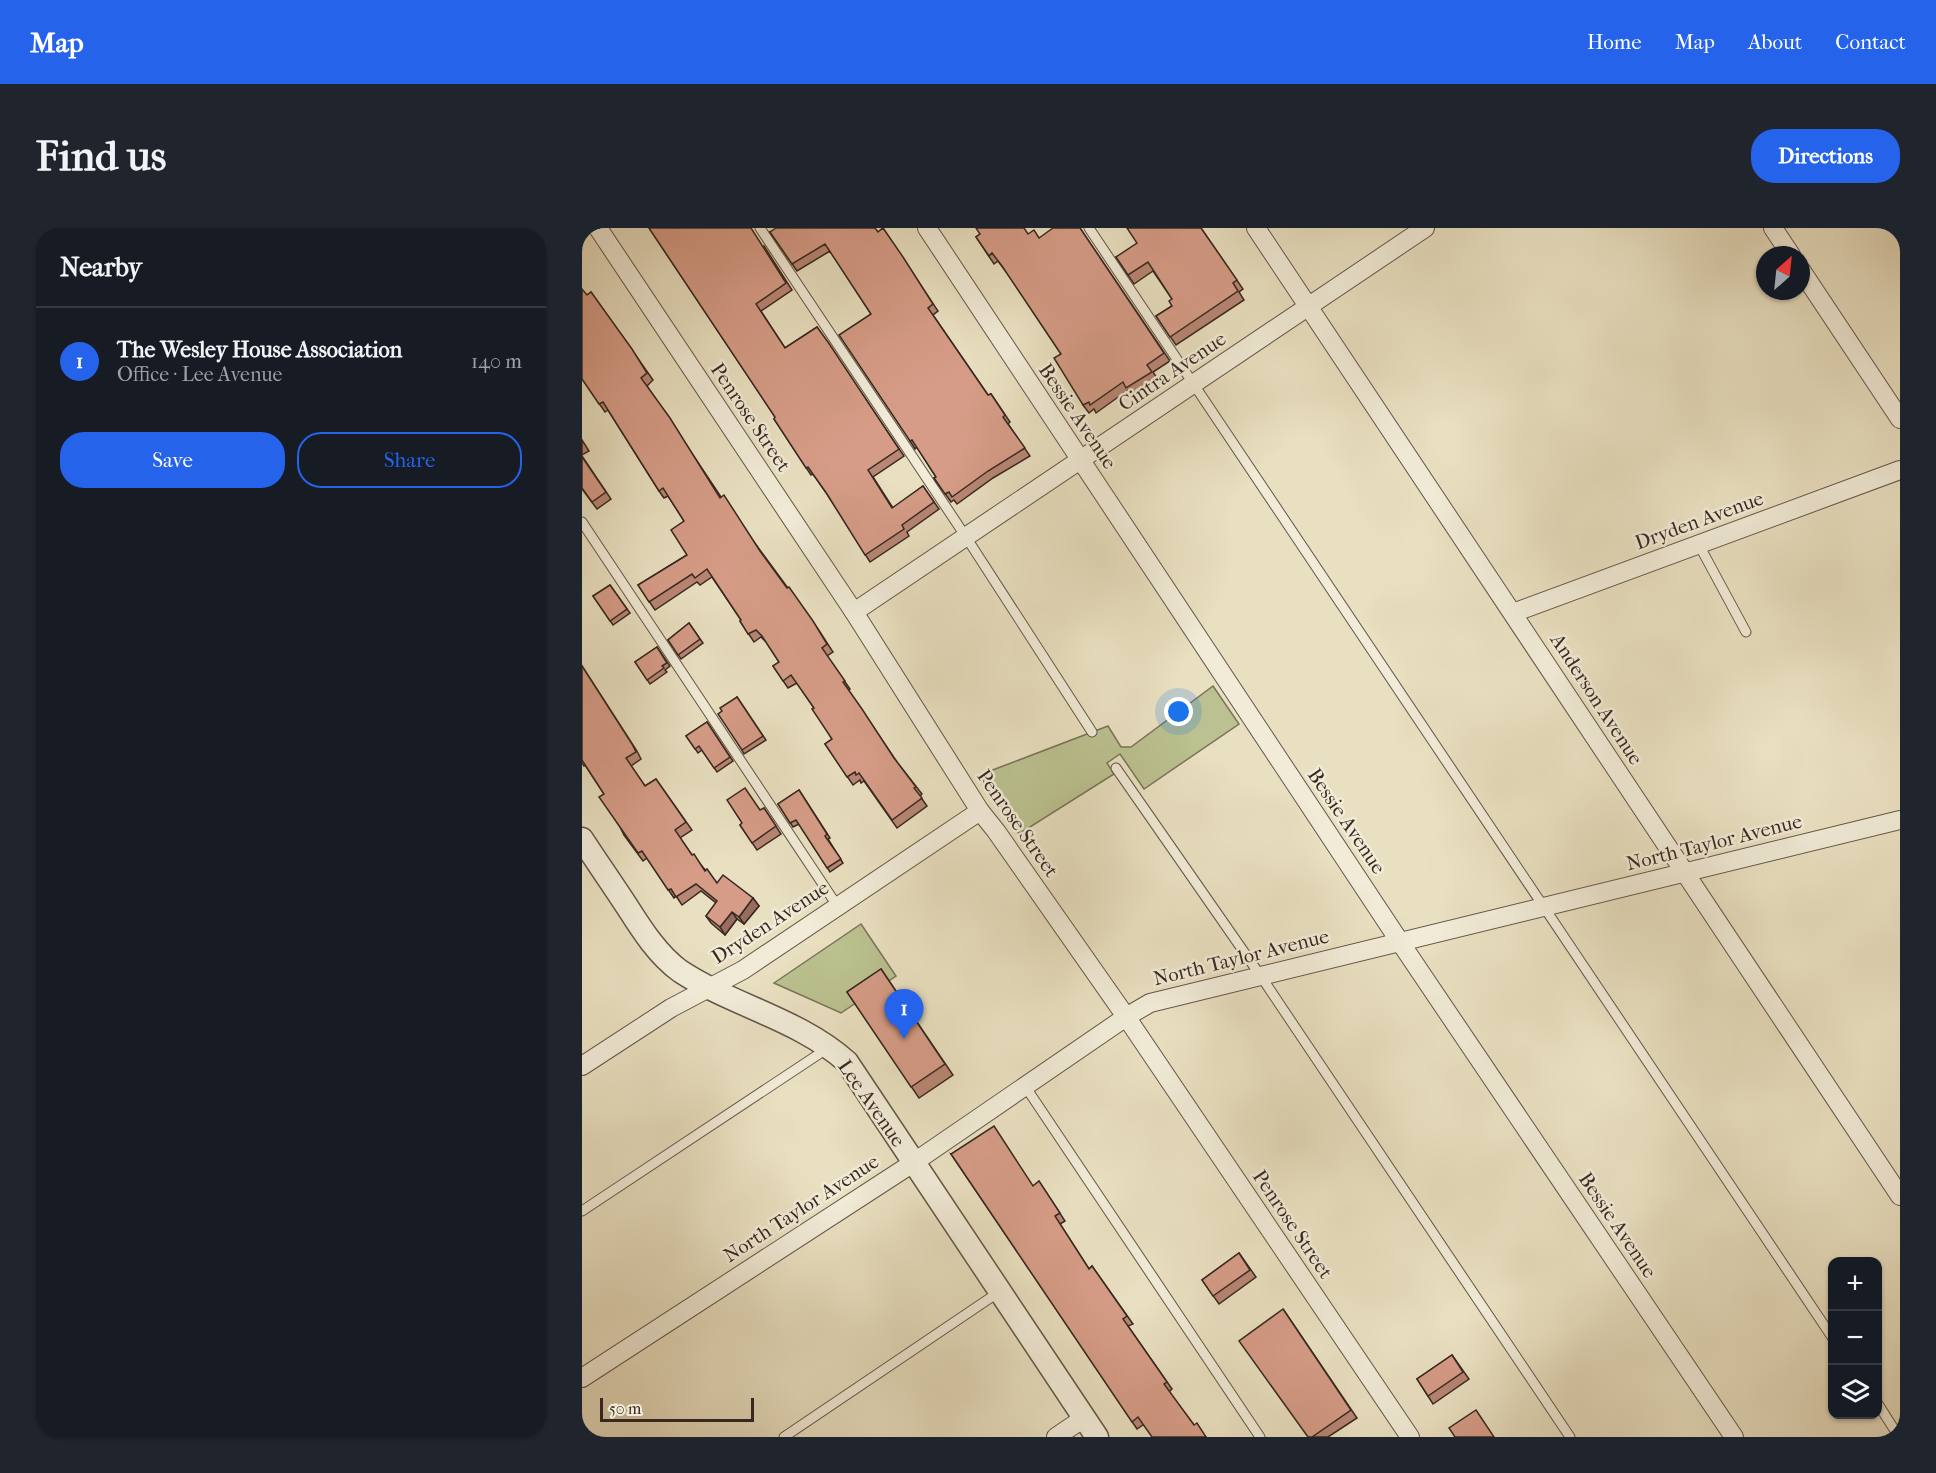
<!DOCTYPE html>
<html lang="en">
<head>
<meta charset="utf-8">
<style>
	body { margin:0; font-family:"IM FELL French Canon",serif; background:#20242c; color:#f1f3f6 }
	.controls { position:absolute; right:18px; bottom:18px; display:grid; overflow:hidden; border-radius:12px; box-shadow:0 2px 4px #0004 }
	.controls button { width:54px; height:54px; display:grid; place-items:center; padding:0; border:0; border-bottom:2px solid #363941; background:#171b24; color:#f1f3f6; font:30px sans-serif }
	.compass { position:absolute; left:1174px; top:18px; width:54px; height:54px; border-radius:50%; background:#171b24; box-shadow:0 2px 4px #0004; rotate:27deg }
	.scale { position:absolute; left:18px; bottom:15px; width:154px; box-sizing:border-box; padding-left:6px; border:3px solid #372820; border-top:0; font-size:16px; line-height:21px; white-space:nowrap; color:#372820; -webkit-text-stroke:4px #f1ebd7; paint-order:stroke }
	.you { position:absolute; left:597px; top:484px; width:21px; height:21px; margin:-15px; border:4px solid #fff; border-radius:50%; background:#1a73e8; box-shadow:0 0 0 9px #1a73e833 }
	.badge { display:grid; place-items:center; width:39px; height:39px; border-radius:50%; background:#2563eb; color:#fff; font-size:20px; font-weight:700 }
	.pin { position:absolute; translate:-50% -50px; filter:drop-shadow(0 2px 3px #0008) }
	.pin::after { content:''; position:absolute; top:32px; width:21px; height:18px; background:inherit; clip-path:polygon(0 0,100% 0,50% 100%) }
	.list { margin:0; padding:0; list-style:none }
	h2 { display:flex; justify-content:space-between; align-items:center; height:78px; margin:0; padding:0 24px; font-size:26px }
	h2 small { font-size:20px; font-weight:400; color:#9ea1a6 }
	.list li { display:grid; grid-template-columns:39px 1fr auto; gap:18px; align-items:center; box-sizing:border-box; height:108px; padding:0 24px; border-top:2px solid #363941 }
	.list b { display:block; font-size:22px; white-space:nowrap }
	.list p { margin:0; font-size:20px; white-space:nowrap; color:#9ea1a6 }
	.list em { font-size:20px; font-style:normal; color:#9ea1a6 }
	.actions { display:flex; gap:12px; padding:18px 24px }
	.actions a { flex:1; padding:14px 0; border:2px solid #2563eb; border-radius:24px; text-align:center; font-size:21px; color:#2563eb }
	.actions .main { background:#2563eb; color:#fff }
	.icon { flex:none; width:33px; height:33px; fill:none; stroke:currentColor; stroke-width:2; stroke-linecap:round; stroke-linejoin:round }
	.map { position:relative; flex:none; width:1318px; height:1209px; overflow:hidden; border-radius:24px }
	header { display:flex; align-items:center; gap:36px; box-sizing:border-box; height:84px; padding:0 30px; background:#2563eb; color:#fff }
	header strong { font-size:28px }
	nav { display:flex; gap:33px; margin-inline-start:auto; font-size:21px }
	.intro { display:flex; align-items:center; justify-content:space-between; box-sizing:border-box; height:144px; padding:0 36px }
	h1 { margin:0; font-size:42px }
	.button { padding:15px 27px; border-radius:24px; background:#2563eb; color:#fff; font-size:21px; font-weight:700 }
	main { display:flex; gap:36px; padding:0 36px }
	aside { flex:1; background:#171b24; border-radius:24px; box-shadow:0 2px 4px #0004 }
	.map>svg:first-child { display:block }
</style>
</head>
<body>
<header>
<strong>Map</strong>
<nav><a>Home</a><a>Map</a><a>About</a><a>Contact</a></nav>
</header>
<div class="intro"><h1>Find us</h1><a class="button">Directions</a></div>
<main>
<aside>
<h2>Nearby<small></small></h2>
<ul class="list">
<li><span class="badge">1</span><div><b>The Wesley House Association</b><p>Office · Lee Avenue</p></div><em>140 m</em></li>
</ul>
<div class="actions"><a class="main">Save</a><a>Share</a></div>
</aside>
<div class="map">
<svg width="1318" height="1209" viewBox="0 0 1318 1209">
	<rect width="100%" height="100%" fill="#e9e0c1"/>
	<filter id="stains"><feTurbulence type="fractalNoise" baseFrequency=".00333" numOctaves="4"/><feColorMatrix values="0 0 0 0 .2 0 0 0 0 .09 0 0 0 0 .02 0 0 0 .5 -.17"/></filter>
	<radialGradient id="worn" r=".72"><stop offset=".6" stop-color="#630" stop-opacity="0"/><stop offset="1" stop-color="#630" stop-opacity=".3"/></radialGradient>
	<!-- green -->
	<g fill="#bbc190" stroke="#797458" stroke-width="1.5">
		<path d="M 631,458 L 657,496 L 562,561 L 538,526 L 525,535 L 532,546 L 437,606 L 399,550 L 408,543 L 526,498 L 539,519 L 549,519 Z"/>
		<path d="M 279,696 L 314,748 L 259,785 L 192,755 Z"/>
	</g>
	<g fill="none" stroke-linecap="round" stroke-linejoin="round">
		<!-- service casing -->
		<g stroke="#645648" stroke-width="11">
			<g id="service">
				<path d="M 178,0 L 384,309 L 510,504"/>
				<path d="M 507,0 L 1250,1109"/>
				<path d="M 0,294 L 256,679"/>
				<path d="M 1117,317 L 1164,404"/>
				<path d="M 534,540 L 678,747 L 988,1209"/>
				<path d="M 443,858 L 678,1209"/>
				<path d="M 0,983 L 246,820"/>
				<path d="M 1296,1176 L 1317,1209"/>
				<path d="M 202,1209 L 417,1064"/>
			</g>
		</g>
		<!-- minor casing -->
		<g stroke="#645648" stroke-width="20">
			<g id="minor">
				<path d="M 16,0 L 272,384 L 398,583 L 414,603 L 547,793 L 828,1209"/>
				<path d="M 345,0 L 818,714 L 1152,1209"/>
				<path d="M 674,0 L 1318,968"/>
				<path d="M 1191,0 L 1209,27"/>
				<path d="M 1219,42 L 1318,191"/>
				<path d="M 272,384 L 843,0"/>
				<path d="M 931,385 L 1318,242"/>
				<path d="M 0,838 L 89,780 L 161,742 L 398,583"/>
				<path d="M 0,1150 L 331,935 L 544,789 L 568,775 L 1318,592"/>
				<path d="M 474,1209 L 502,1190"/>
			</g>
		</g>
		<!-- tertiary casing -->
		<g stroke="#645648" stroke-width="25">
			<path id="tertiary" d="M 0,611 C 15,634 31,657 46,680 C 60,702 76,727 98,743 C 151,778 217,791 265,834 L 515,1209"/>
		</g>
		<!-- service -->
		<use href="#service" stroke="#f1ebd7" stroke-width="9"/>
		<!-- minor -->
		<use href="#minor" stroke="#f1ebd7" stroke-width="18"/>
		<!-- tertiary -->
		<use href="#tertiary" stroke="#f1ebd7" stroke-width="22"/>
	</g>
	<!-- wall -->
	<g fill="#b88674" stroke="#372820" stroke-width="1.5">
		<path d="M 67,0 L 182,18 L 210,62 L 179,83 L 203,120 L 235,99 L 322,228 L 291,249 L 311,280 L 341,258 L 357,281 L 325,304 L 327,308 L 288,334 L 245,266 L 231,246 L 229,247 L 192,191 L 193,189 Z"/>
		<path d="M 301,0 L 356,83 L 351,87 L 406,167 L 409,166 L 428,194 L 426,196 L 448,228 L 411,250 L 375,276 L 372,272 L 369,274 L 352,250 L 354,249 L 335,219 L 333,221 L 328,213 L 289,86 L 248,23 L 215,43 L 188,4 L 296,4 Z"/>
		<path d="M 498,0 L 588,133 L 571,144 L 576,152 L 550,168 L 546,162 L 514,185 L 512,181 L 507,185 L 501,177 L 479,126 L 425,45 L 416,33 L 412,36 L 394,9 L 398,6 L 446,6 L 457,10 Z"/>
		<path d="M 619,0 L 661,61 L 657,64 L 662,72 L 594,117 L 574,88 L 590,78 L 590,71 L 571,43 L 552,56 L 534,29 Z"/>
		<path d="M 9,64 L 71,152 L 65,158 L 139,269 L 236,401 L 251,424 L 245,428 L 268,461 L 266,462 L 315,534 L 340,566 L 338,568 L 345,578 L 315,600 L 282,553 L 279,555 L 278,552 L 271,557 L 243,516 L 250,511 L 232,480 L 215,455 L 206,460 L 191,438 L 197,434 L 184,414 L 179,409 L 172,414 L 158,393 L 159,392 L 130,349 L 118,357 L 115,354 L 73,382 L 56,357 L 105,327 L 102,293 L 86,268 L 82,270 L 77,263 L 26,182 L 23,184 L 0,151 L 5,67 Z"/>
		<path d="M 0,212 L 7,223 L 0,227 Z"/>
		<path d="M 0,228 L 29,271 L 15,281 L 0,261 Z"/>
		<path d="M 28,357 L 48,385 L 31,397 L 11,368 Z"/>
		<path d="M 107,395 L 121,415 L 99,431 L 86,412 Z"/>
		<path d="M 75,419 L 88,438 L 83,442 L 85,444 L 68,456 L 53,434 Z"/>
		<path d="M 0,438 L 55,523 L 59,531 L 49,538 L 63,558 L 74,551 L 110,602 L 98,610 L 110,627 L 135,655 L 171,670 L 177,678 L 162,696 L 155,691 L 143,707 L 129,695 L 124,688 L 134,675 L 119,663 L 100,677 L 94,668 L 92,670 L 65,630 L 61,633 L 42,607 L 22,566 L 3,537 L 2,538 L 0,535 Z"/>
		<path d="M 155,469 L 184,512 L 162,526 L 140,483 Z"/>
		<path d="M 125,494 L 151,533 L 135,544 L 120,522 L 116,525 L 104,508 Z"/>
		<path d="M 217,562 L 248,610 L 246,611 L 261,635 L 248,644 L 217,596 L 211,599 L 196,576 Z"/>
		<path d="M 182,580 L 199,606 L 175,622 L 158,597 Z"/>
		<path d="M 299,741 L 371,847 L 337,870 L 265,764 Z"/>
		<path d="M 369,926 L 451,958 L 457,953 L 483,993 L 478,996 L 507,1041 L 510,1038 L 551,1096 L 546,1098 L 590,1161 L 587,1164 L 612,1197 L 624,1209 L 561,1197 L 555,1201 Z"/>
		<path d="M 657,1025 L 674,1049 L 637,1076 L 620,1052 Z"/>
		<path d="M 701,1081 L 775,1190 L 746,1209 L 726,1209 Z"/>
		<path d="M 870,1127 L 887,1151 L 851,1176 L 835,1151 Z"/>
	</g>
	<!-- shaded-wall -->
	<g fill="#966d5e" stroke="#372820" stroke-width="1.5">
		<path d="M 171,670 L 177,678 L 162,696 L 157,689 Z"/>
		<path d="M 150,684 L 155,691 L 143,707 L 138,699 Z"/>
	</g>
	<!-- building -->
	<g fill="#d69c87" stroke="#372820" stroke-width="1.5">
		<path d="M 67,0 L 169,0 L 204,55 L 174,76 L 203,120 L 235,99 L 246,114 L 317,221 L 286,242 L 310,280 L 341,258 L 352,274 L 320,297 L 322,301 L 283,327 L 245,266 L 226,239 L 224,240 L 192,191 L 193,189 Z"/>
		<path d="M 194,0 L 293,0 L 296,4 L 301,0 L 321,29 L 351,76 L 346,80 L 406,167 L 409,166 L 423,187 L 421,189 L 443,220 L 406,243 L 370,269 L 367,264 L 363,266 L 352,250 L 354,249 L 330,212 L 328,213 L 257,107 L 289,86 L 243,16 L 210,36 L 188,4 Z"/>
		<path d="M 394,0 L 442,0 L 446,6 L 452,2 L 457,10 L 471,0 L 498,0 L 582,125 L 565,137 L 570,144 L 544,160 L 541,154 L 508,177 L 507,174 L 501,177 L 472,130 L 479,126 L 420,38 L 410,25 L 407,28 L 394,9 L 398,6 Z"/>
		<path d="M 545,0 L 619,0 L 655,52 L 651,55 L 656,63 L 588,109 L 574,88 L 590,78 L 587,73 L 590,71 L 566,34 L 546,47 L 534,29 L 555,15 Z"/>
		<path d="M 0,61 L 5,67 L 9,64 L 50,121 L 65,145 L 59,150 L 88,190 L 138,270 L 142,267 L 178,323 L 205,360 L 207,359 L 231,393 L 245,416 L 240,420 L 263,453 L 261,454 L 280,481 L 312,530 L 334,559 L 332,560 L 340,570 L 310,592 L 277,545 L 274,547 L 273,544 L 265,549 L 243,516 L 250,511 L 230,481 L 232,480 L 209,447 L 201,453 L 191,438 L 197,434 L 180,408 L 174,402 L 166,406 L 158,393 L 159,392 L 125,341 L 113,350 L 110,346 L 67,374 L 56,357 L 105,327 L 89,302 L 102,293 L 81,260 L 77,263 L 21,174 L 17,176 L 0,151 Z"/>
		<path d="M 0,229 L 24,264 L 10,274 L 0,260 Z"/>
		<path d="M 28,357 L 45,381 L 28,393 L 11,368 Z"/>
		<path d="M 107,395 L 118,411 L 96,427 L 86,412 Z"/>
		<path d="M 75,419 L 85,435 L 80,438 L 82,440 L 65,452 L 53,434 Z"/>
		<path d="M 0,438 L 50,516 L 54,524 L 44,530 L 63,558 L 74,551 L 104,594 L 93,602 L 110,627 L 112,626 L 123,643 L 125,641 L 135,655 L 141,647 L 171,670 L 157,689 L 150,684 L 138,699 L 124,688 L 135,673 L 114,656 L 94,669 L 89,661 L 86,662 L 60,623 L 56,625 L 17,569 L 22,566 L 0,532 Z"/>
		<path d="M 155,469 L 181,508 L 160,522 L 136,486 L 140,483 L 138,480 Z"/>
		<path d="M 125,494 L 148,529 L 132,540 L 117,518 L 113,521 L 104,508 Z"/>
		<path d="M 163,560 L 178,582 L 182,580 L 194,598 L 170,615 L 158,597 L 160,595 L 145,572 Z"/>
		<path d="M 217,562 L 245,606 L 243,608 L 259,631 L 245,640 L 214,592 L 208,595 L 196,576 Z"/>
		<path d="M 299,741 L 363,836 L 329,859 L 265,764 Z"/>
		<path d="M 412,898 L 451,958 L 457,953 L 478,985 L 473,988 L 507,1041 L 510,1038 L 545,1088 L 541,1091 L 585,1154 L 582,1156 L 612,1197 L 615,1195 L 624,1209 L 570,1209 L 556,1189 L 550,1194 L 369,926 Z"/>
		<path d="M 657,1025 L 668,1042 L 631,1068 L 620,1052 Z"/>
		<path d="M 701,1081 L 769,1182 L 730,1209 L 726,1209 L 657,1113 Z"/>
		<path d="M 870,1127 L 881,1144 L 846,1168 L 835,1151 Z"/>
		<path d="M 894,1182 L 912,1209 L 873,1209 L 867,1200 Z"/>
	</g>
	<g text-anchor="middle" stroke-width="5" stroke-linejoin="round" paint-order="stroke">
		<!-- street labels -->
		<g font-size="20" fill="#372820" stroke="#f1ebd7">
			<text transform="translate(590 143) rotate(-34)" y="7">Cintra Avenue</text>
			<text transform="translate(496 188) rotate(56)" y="7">Bessie Avenue</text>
			<text transform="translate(169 189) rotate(56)" y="7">Penrose Street</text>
			<text transform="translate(1117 292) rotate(-20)" y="7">Dryden Avenue</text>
			<text transform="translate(1015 471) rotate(57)" y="7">Anderson Avenue</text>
			<text transform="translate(765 593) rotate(56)" y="7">Bessie Avenue</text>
			<text transform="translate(436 595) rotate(55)" y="7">Penrose Street</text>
			<text transform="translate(1132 614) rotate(-14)" y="7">North Taylor Avenue</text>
			<text transform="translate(188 694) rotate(-33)" y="7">Dryden Avenue</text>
			<text transform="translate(659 729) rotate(-14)" y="7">North Taylor Avenue</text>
			<text transform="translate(290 875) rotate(55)" y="7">Lee Avenue</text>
			<text transform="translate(219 980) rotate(-33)" y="7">North Taylor Avenue</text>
			<text transform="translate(711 996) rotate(56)" y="7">Penrose Street</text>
			<text transform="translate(1036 997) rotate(56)" y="7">Bessie Avenue</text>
		</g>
	</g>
	<rect width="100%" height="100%" filter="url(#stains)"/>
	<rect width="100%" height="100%" fill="url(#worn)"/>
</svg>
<div class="controls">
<button>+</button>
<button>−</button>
<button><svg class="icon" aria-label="layers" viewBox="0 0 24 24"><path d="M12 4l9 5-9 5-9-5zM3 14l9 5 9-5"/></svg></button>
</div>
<svg class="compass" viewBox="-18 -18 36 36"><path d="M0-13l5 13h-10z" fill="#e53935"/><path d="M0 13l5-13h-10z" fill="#9ea1a6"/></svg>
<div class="scale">50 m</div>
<div class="you"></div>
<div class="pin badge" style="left:322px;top:811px">1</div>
</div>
</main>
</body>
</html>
